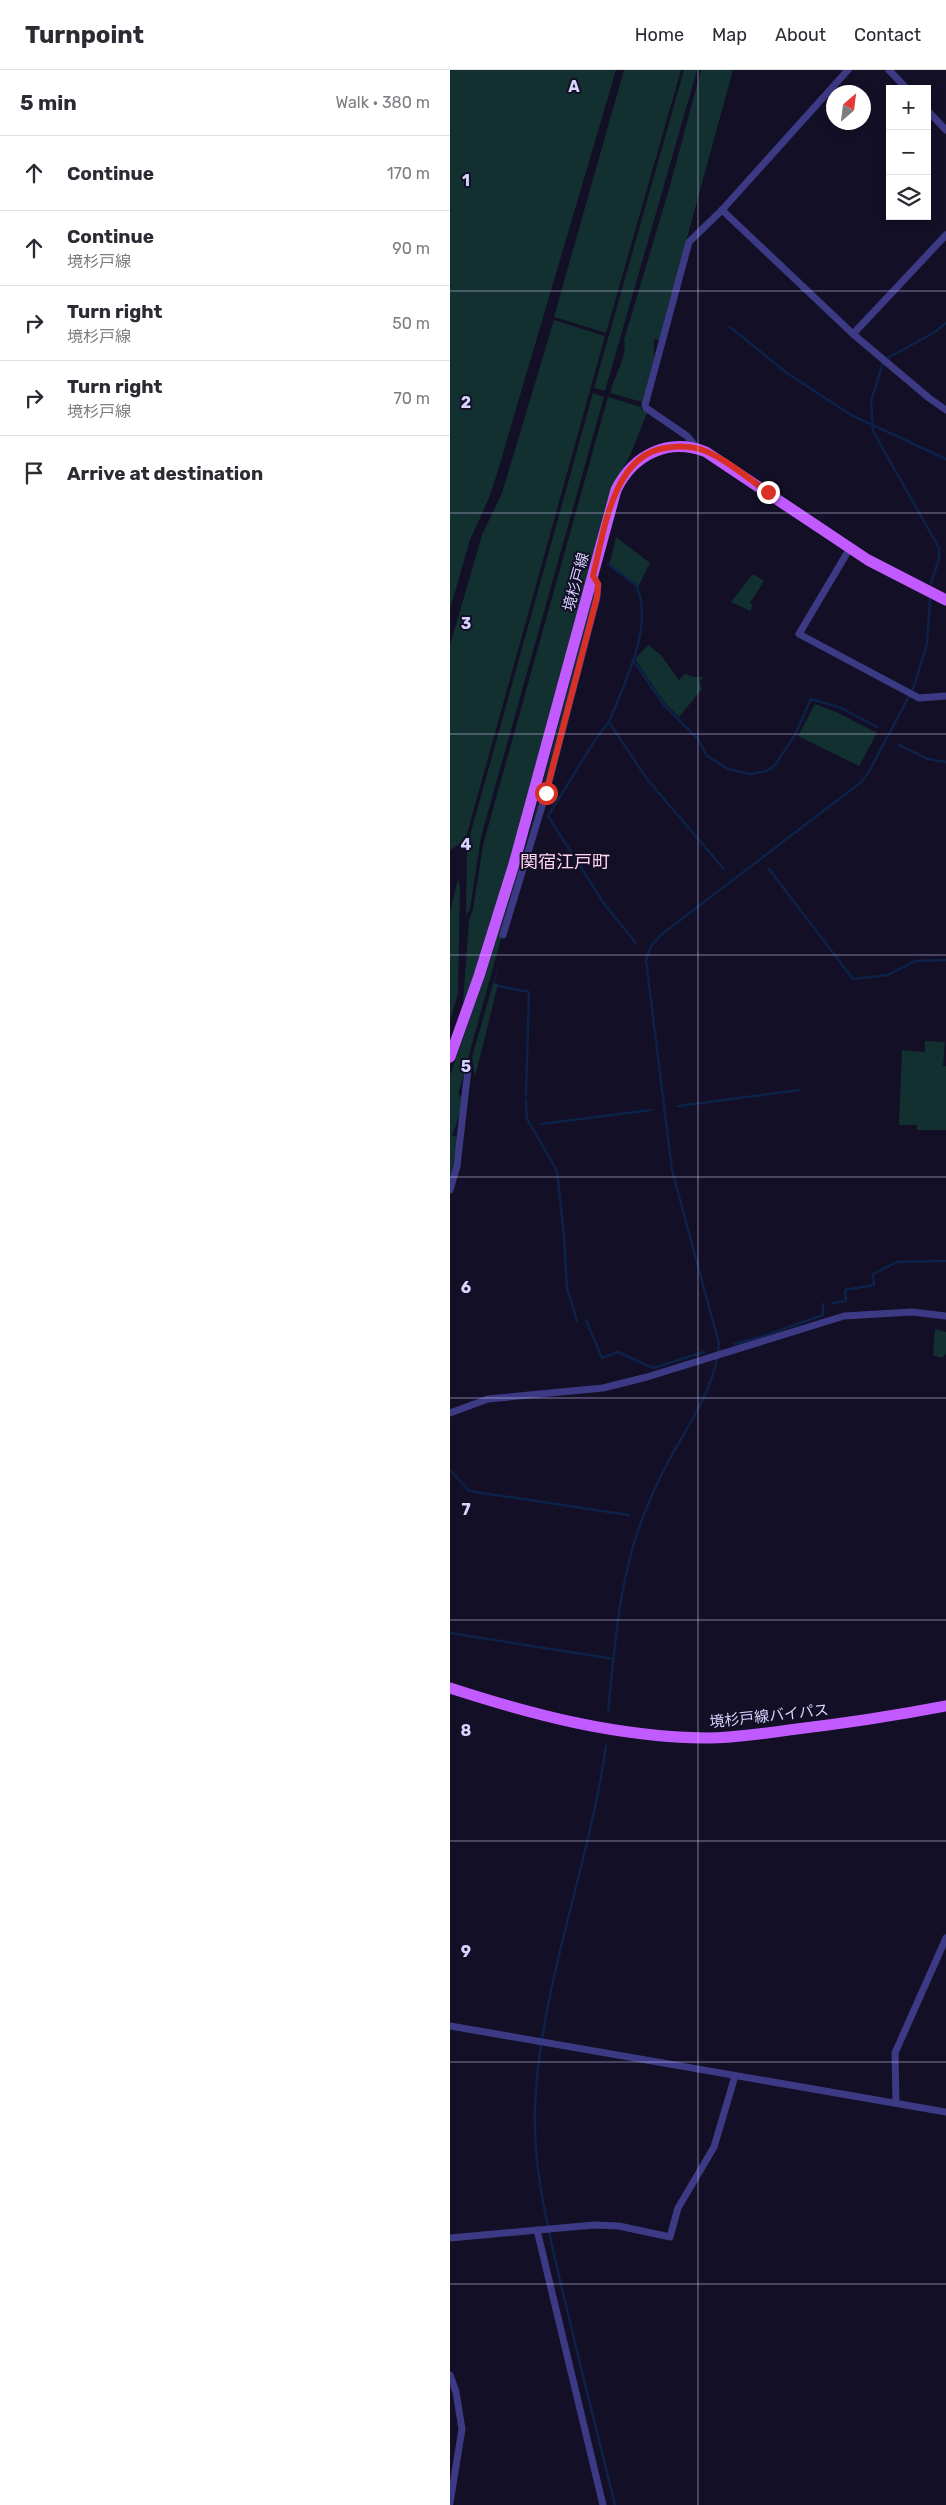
<!DOCTYPE html>
<html lang="en">
<head>
<meta charset="utf-8">
<style>
	body { margin:0; font-family:Rubik,"Noto Sans JP",sans-serif; background:#f2f2f3; color:#2b2b33 }
	.controls { position:absolute; right:15px; top:15px; display:grid; overflow:hidden; border-radius:0px; box-shadow:0 2px 8px #0003 }
	.controls button { width:45px; height:45px; display:grid; place-items:center; padding:0; border:0; border-bottom:1px solid #e1e1e2; background:#fff; color:#2b2b33; font:25px sans-serif }
	.compass { position:absolute; left:376px; top:15px; width:45px; height:45px; border-radius:50%; background:#fff; box-shadow:0 2px 8px #0003; rotate:28deg }
	.stop { position:absolute; width:15px; height:15px; margin:-11px; border:4px solid #d93025; border-radius:50%; background:#fff }
	.stop.end { background:#d93025; border-color:#fff; box-shadow:0 1px 5px #0008 }
	.list { margin:0; padding:0; list-style:none }
	h2 { display:flex; justify-content:space-between; align-items:center; height:65px; margin:0; padding:0 20px; font-size:21px }
	h2 small { font-size:16px; font-weight:400; color:#7c7c81 }
	.list li { display:grid; grid-template-columns:32px 1fr auto; gap:15px; align-items:center; box-sizing:border-box; height:75px; padding:0 20px; border-top:1px solid #e1e1e2 }
	.list b { display:block; font-size:19px; white-space:nowrap }
	.list p { margin:0; font-size:16px; white-space:nowrap; color:#7c7c81 }
	.list em { font-size:16px; font-style:normal; color:#7c7c81 }
	.icon { flex:none; width:28px; height:28px; fill:none; stroke:currentColor; stroke-width:2; stroke-linecap:round; stroke-linejoin:round }
	.map { position:relative; flex:none; width:496px; height:2435px; overflow:hidden }
	header { display:flex; align-items:center; gap:30px; box-sizing:border-box; height:70px; padding:0 25px; background:#fff; border-bottom:1px solid #e1e1e2 }
	header strong { font-size:24px }
	nav { display:flex; gap:28px; margin-inline-start:auto; font-size:18px }
	main { display:flex }
	aside { flex:1; background:#fff }
	.map>svg:first-child { display:block }
</style>
</head>
<body>
<header>
<strong>Turnpoint</strong>
<nav><a>Home</a><a>Map</a><a>About</a><a>Contact</a></nav>
</header>
<main>
<aside>
<h2>5 min<small>Walk · 380 m</small></h2>
<ul class="list">
<li><svg class="icon" aria-label="ahead" viewBox="0 0 24 24"><path d="M12 20V5M6 11l6-6 6 6"/></svg><div><b>Continue</b></div><em>170 m</em></li>
<li><svg class="icon" aria-label="ahead" viewBox="0 0 24 24"><path d="M12 20V5M6 11l6-6 6 6"/></svg><div><b>Continue</b><p>境杉戸線</p></div><em>90 m</em></li>
<li><svg class="icon" aria-label="right" viewBox="0 0 24 24"><path d="M7 20v-9h11M14 6l5 5-5 5"/></svg><div><b>Turn right</b><p>境杉戸線</p></div><em>50 m</em></li>
<li><svg class="icon" aria-label="right" viewBox="0 0 24 24"><path d="M7 20v-9h11M14 6l5 5-5 5"/></svg><div><b>Turn right</b><p>境杉戸線</p></div><em>70 m</em></li>
<li><svg class="icon" aria-label="arrive" viewBox="0 0 24 24"><path d="M6 21V4h12l-3 4 3 4H6"/></svg><div><b>Arrive at destination</b></div></li>
</ul>
</aside>
<div class="map">
<svg width="496" height="2435" viewBox="0 0 496 2435">
	<rect width="100%" height="100%" fill="#130f26"/>
	<!-- green -->
	<g fill="#12302f">
		<path d="M 0,0 L 166,0 L 46,407 L 39,428 L 20,470 L 0,539 Z"/>
		<path d="M 174,0 L 231,0 L 156,263 L 104,247 Z"/>
		<path d="M 234,0 L 247,0 L 155,321 L 144,318 Z"/>
		<path d="M 251,0 L 283,0 L 209,270 L 204,269 L 204,288 L 192,332 L 160,323 C 164,308 178,284 174,270 L 220,116 Z"/>
		<path d="M 104,250 L 155,266 L 14,775 L 10,774 L 0,780 L 0,575 L 32,465 L 52,423 Z"/>
		<path d="M 143,323 L 154,327 L 31,767 L 20,839 L 16,845 L 17,776 Z"/>
		<path d="M 158,327 L 191,337 L 191,339 L 197,343 L 181,383 L 160,423 L 77,735 L 16,933 L 13,932 L 19,851 L 23,839 L 33,775 Z"/>
		<path d="M 166,467 L 200,493 L 188,517 L 159,496 Z"/>
		<path d="M 303,504 L 314,511 L 300,533 L 303,535 L 300,541 L 281,532 Z"/>
		<path d="M 145,517 L 144,530 C 100,696 53,860 8,1025 L 12,1026 C 11,1041 8,1052 2,1065 L 7,1067 L 7,1071 L 0,1112 L 0,1005 L 36,903 L 78,769 Z"/>
		<path d="M 198,575 L 211,585 L 229,610 L 235,604 L 244,607 L 253,607 L 250,612 L 252,619 L 229,647 L 214,632 L 185,589 Z"/>
		<path d="M 365,634 L 386,642 L 427,663 L 409,696 L 348,666 Z"/>
		<path d="M 8,809 L 10,816 L 8,924 L 0,950 L 0,843 Z"/>
		<path d="M 53,879 L 44,913 L 48,914 L 25,1007 L 22,987 Z"/>
		<path d="M 475,971 L 495,972 L 493,996 L 496,996 L 496,1060 L 467,1060 L 467,1055 L 449,1055 L 452,980 L 475,982 Z"/>
		<path d="M 485,1259 L 496,1262 L 496,1284 L 492,1288 L 483,1285 Z"/>
	</g>
	<g fill="none" stroke-linecap="round" stroke-linejoin="round">
		<!-- stream -->
		<g stroke="#0c2248" stroke-width="2.5">
			<path d="M 280,257 L 337,303 L 401,345 L 496,389"/>
			<path d="M 436,289 L 485,262 L 496,253"/>
			<path d="M 433,293 L 421,331 L 423,361 L 489,478 L 489,489 L 481,513"/>
			<path d="M 158,494 L 186,515 C 205,555 174,614 159,652 L 197,709 L 273,798"/>
			<path d="M 183,590 L 214,635 L 248,669 L 257,686 L 278,699 L 300,704 L 317,701 L 325,695 L 345,665 L 361,629 L 391,638 L 427,657"/>
			<path d="M 159,652 L 145,670 L 98,746 L 155,835 L 186,873"/>
			<path d="M 449,675 L 478,689 L 496,692"/>
			<path d="M 319,799 L 403,909 L 438,905 L 465,891 L 496,890"/>
			<path d="M 48,916 L 79,922 L 76,1026"/>
			<path d="M 76,1030 L 77,1049 L 107,1101 L 114,1165 L 117,1218 L 127,1251"/>
			<path d="M 228,1036 L 350,1020"/>
			<path d="M 91,1054 L 201,1040"/>
			<path d="M 383,1233 L 396,1231 L 395,1220 L 424,1215 L 423,1204 L 447,1192 L 496,1191"/>
			<path d="M 136,1250 L 152,1288 L 168,1282 L 203,1298 L 254,1282"/>
			<path d="M 284,1274 L 311,1267 L 373,1245 L 373,1234"/>
			<path d="M 0,1400 L 19,1421 L 179,1445"/>
			<path d="M 0,1563 L 164,1589"/>
			<path d="M 158,1641 C 165,1576 169,1508 193,1447 C 200,1428 209,1409 218,1392 C 238,1355 266,1317 269,1274 L 222,1100 L 196,890 L 201,876 L 212,864 L 410,713 L 417,705 L 463,619 L 477,574 L 480,529"/>
			<path d="M 156,1676 C 140,1791 95,1903 86,2019 C 80,2089 97,2155 113,2223 C 130,2294 147,2364 165,2435"/>
		</g>
		<!-- street -->
		<g stroke="#3d3a85" stroke-width="7">
			<path d="M 439,0 L 457,19"/>
			<path d="M 477,40 L 496,60"/>
			<path d="M 272,140 L 403,264 L 479,328 L 496,340"/>
			<path d="M 403,264 L 496,165"/>
			<path d="M 248,379 L 237,366 L 196,338 L 195,335 L 239,172 L 272,140 L 398,0"/>
			<path d="M 400,478 L 349,564 L 469,628 L 496,626"/>
			<path d="M 53,865 L 96,723 L 147,527 L 148,514 L 143,506"/>
			<path d="M 0,1120 L 7,1096 L 18,999"/>
			<path d="M 0,1343 L 38,1329 L 153,1318 L 197,1307 L 394,1246 L 462,1242 L 496,1246"/>
			<path d="M 0,1956 L 496,2042"/>
			<path d="M 446,2033 L 445,1983 L 496,1868"/>
			<path d="M 87,2160 L 153,2435"/>
			<path d="M 0,2168 L 144,2155 L 169,2156 L 220,2167 L 228,2138 L 264,2077 L 285,2006"/>
			<path d="M 0,2305 L 6,2322 L 12,2359 L 0,2433"/>
		</g>
		<!-- primary -->
		<g stroke="#c25bff" stroke-width="11">
			<path d="M 0,987 L 29,906 L 64,794 L 166,420 C 183,385 218,367 256,382 L 418,490 L 496,530"/>
			<path d="M 0,1618 C 83,1645 167,1667 256,1668 C 283,1668 311,1664 339,1660 C 391,1654 444,1646 496,1636"/>
		</g>
	</g>
	<g fill="none" stroke-linecap="round" stroke-linejoin="round">
		<!-- route -->
		<path stroke="#d93025" stroke-width="6" d="M 96,723 L 147,527 L 148,514 L 143,506 C 154,463 162,386 215,378 C 226,376 239,376 250,379 C 274,387 297,408 318,422"/>
	</g>
	<!-- grid -->
	<path fill="none" stroke="#d9d4ff" stroke-width="1" stroke-opacity="0.55" d="M 248,0 L 248,2435M 0,221 L 496,221M 0,443 L 496,443M 0,664 L 496,664M 0,885 L 496,885M 0,1107 L 496,1107M 0,1328 L 496,1328M 0,1550 L 496,1550M 0,1771 L 496,1771M 0,1992 L 496,1992M 0,2214 L 496,2214"/>
	<g text-anchor="middle" stroke-width="4" stroke-linejoin="round" paint-order="stroke">
		<!-- street labels -->
		<g font-size="15" fill="#d9d4ff" stroke="#130f26">
			<text transform="translate(126 512) rotate(-75)" y="5">境杉戸線</text>
			<text transform="translate(319 1646) rotate(-6)" y="5">境杉戸線バイパス</text>
		</g>
		<!-- quarter labels -->
		<g font-size="18" fill="#ffd6f0" stroke="#130f26">
			<text x="115" y="798">関宿江戸町</text>
		</g>
	</g>
	<g font-size="16" text-anchor="middle" font-weight="bold" fill="#d9d4ff" stroke="#130f26" stroke-width="4" stroke-linejoin="round" paint-order="stroke">
		<text x="124" y="22">A</text>
		<text x="16" y="116">1</text>
		<text x="16" y="338">2</text>
		<text x="16" y="559">3</text>
		<text x="16" y="780">4</text>
		<text x="16" y="1002">5</text>
		<text x="16" y="1223">6</text>
		<text x="16" y="1445">7</text>
		<text x="16" y="1666">8</text>
		<text x="16" y="1887">9</text>
	</g>
</svg>
<div class="controls">
<button>+</button>
<button>−</button>
<button><svg class="icon" aria-label="layers" viewBox="0 0 24 24"><path d="M12 4l9 5-9 5-9-5zM3 14l9 5 9-5"/></svg></button>
</div>
<svg class="compass" viewBox="-18 -18 36 36"><path d="M0-13l5 13h-10z" fill="#e53935"/><path d="M0 13l5-13h-10z" fill="#7c7c81"/></svg>
<div class="stop" style="left:96px;top:723px"></div>
<div class="stop end" style="left:318px;top:422px"></div>
</div>
</main>
</body>
</html>
